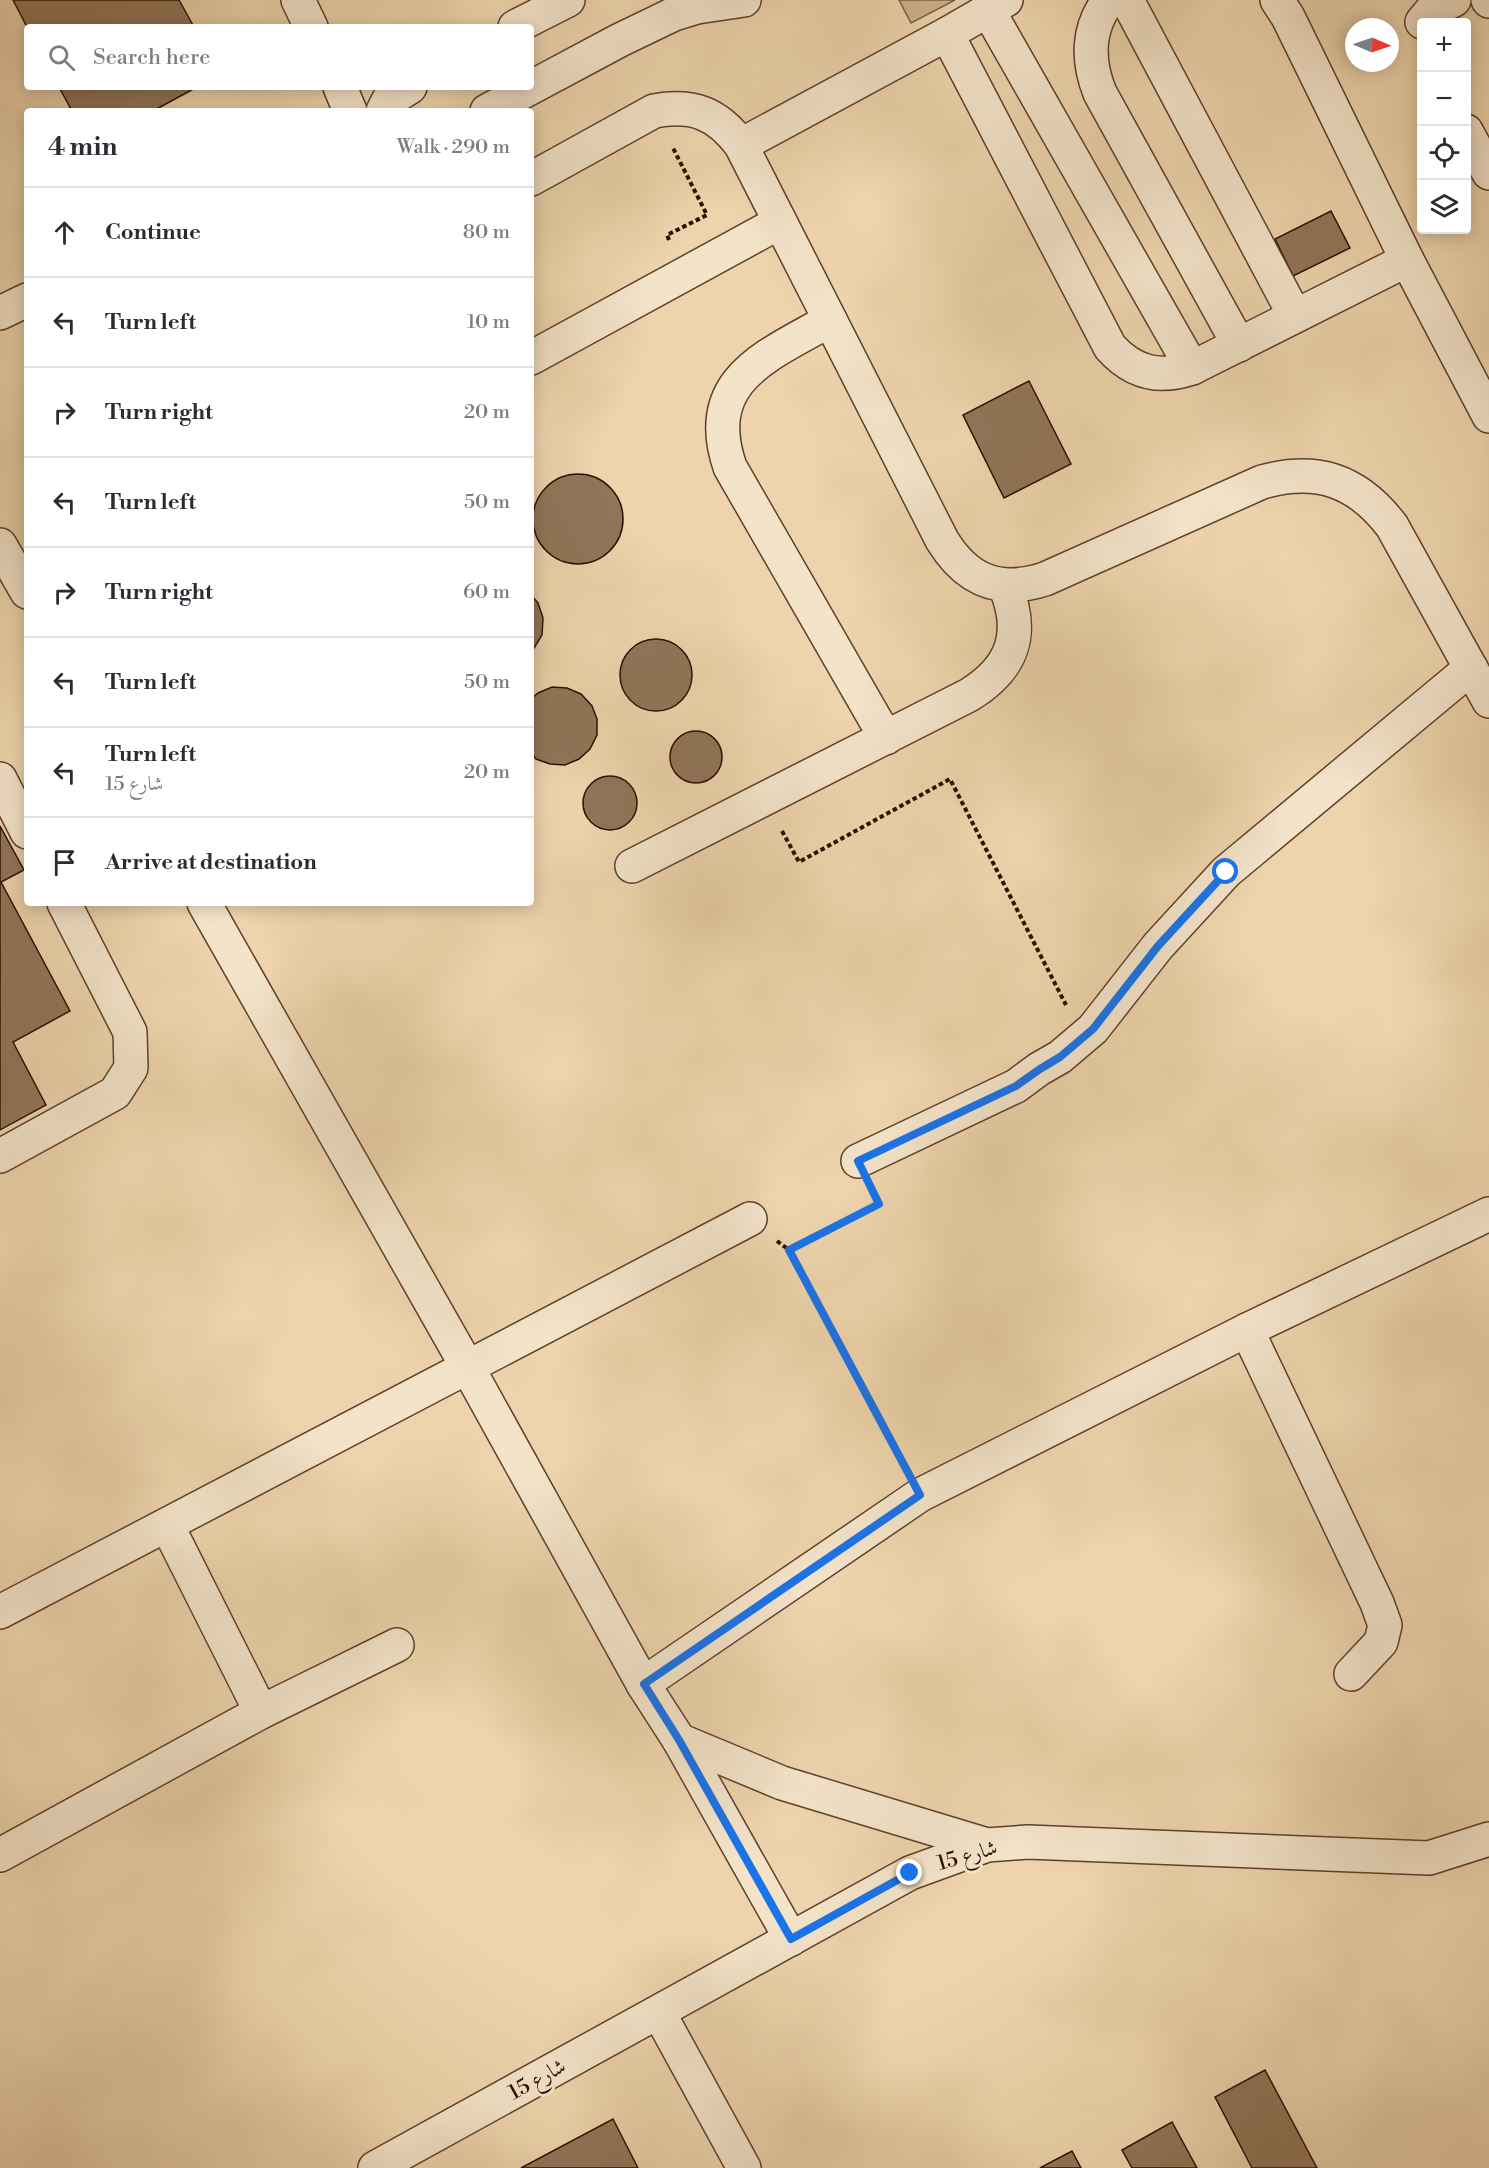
<!DOCTYPE html>
<html lang="en">
<head>
<meta charset="utf-8">
<style>
	body { margin:0; font-family:"Libre Bodoni",Amiri,serif; background:#f7f7f7; color:#2b2b33 }
	.controls { position:absolute; right:18px; top:18px; display:grid; overflow:hidden; border-radius:6px; box-shadow:0 3px 15px #0003 }
	.controls button { width:54px; height:54px; display:grid; place-items:center; padding:0; border:0; border-bottom:2px solid #e1e1e2; background:#fff; color:#2b2b33; font:30px sans-serif }
	.compass { position:absolute; left:1345px; top:18px; width:54px; height:54px; border-radius:50%; background:#fff; box-shadow:0 3px 15px #0003; rotate:92deg }
	.stop { position:absolute; width:18px; height:18px; margin:-14px; border:4px solid #1a73e8; border-radius:50%; background:#fff }
	.stop.end { background:#1a73e8; border-color:#fff; box-shadow:0 2px 6px #0008 }
	.list { margin:0; padding:0; list-style:none }
	h2 { display:flex; justify-content:space-between; align-items:center; height:78px; margin:0; padding:0 24px; font-size:26px }
	h2 small { font-size:20px; font-weight:400; color:#7c7c81 }
	.list li { display:grid; grid-template-columns:39px 1fr auto; gap:18px; align-items:center; box-sizing:border-box; height:90px; padding:0 24px; border-top:2px solid #e1e1e2 }
	.list b { display:block; font-size:22px; white-space:nowrap }
	.list p { margin:0; font-size:20px; white-space:nowrap; color:#7c7c81 }
	.list em { font-size:20px; font-style:normal; color:#7c7c81 }
	.icon { flex:none; width:33px; height:33px; fill:none; stroke:currentColor; stroke-width:2; stroke-linecap:round; stroke-linejoin:round }
	.map { position:relative; flex:none; width:1489px; height:2168px; overflow:hidden }
	.search { position:absolute; background:#fff; box-shadow:0 3px 15px #0003; left:24px; top:24px; width:510px; height:66px; display:flex; align-items:center; gap:15px; box-sizing:border-box; padding:0 21px; border-radius:6px; color:#7c7c81; font-size:22px }
	.panel { position:absolute; background:#fff; box-shadow:0 3px 15px #0003; left:24px; top:108px; width:510px; height:798px; border-radius:6px }
	.map>svg:first-child { display:block }
</style>
</head>
<body>
<div class="map">
<svg width="1489" height="2168" viewBox="0 0 1489 2168">
	<rect width="100%" height="100%" fill="#edd4ac"/>
	<filter id="stains"><feTurbulence type="fractalNoise" baseFrequency=".00333" numOctaves="4"/><feColorMatrix values="0 0 0 0 .2 0 0 0 0 .09 0 0 0 0 .02 0 0 0 .5 -.17"/></filter>
	<radialGradient id="worn" r=".72"><stop offset=".6" stop-color="#630" stop-opacity="0"/><stop offset="1" stop-color="#630" stop-opacity=".3"/></radialGradient>
	<!-- green -->
	<path fill="#cdb38f" stroke="#7e6148" stroke-width="1.5" d="M 899,0 L 955,0 L 911,23 Z"/>
	<!-- building -->
	<g fill="#917559" stroke="#2e0f00" stroke-width="1.5">
		<path d="M 13,0 L 179,0 L 194,27 L 27,27 Z"/>
		<path d="M 59,87 L 197,87 L 153,111 L 72,111 Z"/>
		<path d="M 1331,211 L 1350,248 L 1293,276 L 1275,239 Z"/>
		<path d="M 1029,381 L 1071,464 L 1004,498 L 963,415 Z"/>
		<circle cx="578" cy="519" r="45"/>
		<path d="M 531,595 L 538,603 L 543,618 L 542,635 L 531,653 Z"/>
		<circle cx="656" cy="675" r="36"/>
		<path d="M 552,687 L 567,688 L 581,694 L 592,706 L 597,719 L 597,735 L 590,749 L 579,759 L 565,765 L 550,764 L 536,759 L 531,753 L 531,699 L 538,693 Z"/>
		<circle cx="696" cy="757" r="26"/>
		<circle cx="610" cy="803" r="27"/>
		<path d="M 0,826 L 24,870 L 1,882 L 70,1011 L 13,1042 L 46,1105 L 0,1130 Z"/>
		<path d="M 1265,2070 L 1317,2168 L 1252,2168 L 1215,2097 Z"/>
		<path d="M 613,2119 L 638,2168 L 521,2168 Z"/>
		<path d="M 1172,2122 L 1197,2168 L 1132,2168 L 1122,2150 Z"/>
		<path d="M 1072,2151 L 1081,2168 L 1040,2168 Z"/>
	</g>
	<g fill="none" stroke-linecap="round" stroke-linejoin="round">
		<!-- minor casing -->
		<g stroke="#5e402b" stroke-width="36">
			<g id="minor">
				<path d="M 298,0 L 311,27"/>
				<path d="M 1006,0 L 947,34 L 1110,347 C 1133,373 1160,379 1192,368 L 1407,260 L 1288,17 L 1277,0"/>
				<path d="M 1109,0 C 1087,28 1087,61 1100,93 L 1239,345"/>
				<path d="M 1127,0 L 1295,316"/>
				<path d="M 1488,0 L 1489,1"/>
				<path d="M 988,10 L 1192,368"/>
				<path d="M 1422,22 L 1432,10 L 1454,0"/>
				<path d="M 515,27 L 568,0"/>
				<path d="M 340,87 L 350,111"/>
				<path d="M 383,111 L 388,101 L 410,87"/>
				<path d="M 487,111 L 620,40 L 674,14 L 697,7 L 744,0"/>
				<path d="M 1466,131 L 1489,173"/>
				<path d="M 741,145 L 947,34"/>
				<path d="M 531,179 L 654,111 C 693,104 717,113 741,145 L 942,540 C 967,581 999,594 1045,579 L 1262,482 C 1317,467 1357,480 1392,526 L 1489,701"/>
				<path d="M 1407,260 L 1489,416"/>
				<path d="M 0,313 L 27,300"/>
				<path d="M 830,320 C 768,356 700,379 730,467 L 886,738"/>
				<path d="M 531,358 L 780,222"/>
				<path d="M 0,545 L 27,592"/>
				<path d="M 0,779 L 27,832"/>
				<path d="M 632,866 L 969,695 C 1013,668 1025,633 1005,586"/>
				<path d="M 204,903 L 468,1368 L 643,1684 L 679,1740 L 791,1939"/>
				<path d="M 0,1156 L 115,1093 L 131,1068 L 130,1032 L 64,903"/>
				<path d="M 858,1161 L 1016,1086 L 1039,1069 L 1060,1057 L 1093,1029 L 1158,946 L 1226,872 L 1471,668"/>
				<path d="M 1247,1330 L 1377,1603 L 1385,1625 L 1381,1642 L 1351,1674"/>
				<path d="M 167,1525 L 261,1712"/>
				<path d="M 0,1612 L 750,1219"/>
				<path d="M 643,1684 L 920,1495 L 1247,1330 L 1489,1214"/>
				<path d="M 679,1740 L 782,1783 L 987,1845"/>
				<path d="M 0,1855 L 261,1712 L 397,1645"/>
				<path d="M 659,2013 L 744,2168"/>
				<path d="M 375,2168 L 910,1873 L 987,1845 L 1028,1842 L 1429,1858 L 1489,1839"/>
			</g>
		</g>
		<!-- path -->
		<g stroke="#2e0f00" stroke-width="4" stroke-dasharray="4.5 3" stroke-linecap="butt">
			<path d="M 669,240 L 667,235 L 707,215 L 672,146"/>
			<path d="M 782,831 L 799,862 L 950,779 L 1066,1005"/>
			<path d="M 777,1241 L 789,1250 L 903,1463"/>
			<path d="M 789,1250 L 879,1204 L 874,1193"/>
		</g>
		<!-- minor -->
		<use href="#minor" stroke="#f3e3c9" stroke-width="33"/>
	</g>
	<g fill="none" stroke-linecap="round" stroke-linejoin="round">
		<!-- route -->
		<path stroke="#1a73e8" stroke-width="8" d="M 910,1873 L 791,1939 L 679,1740 L 644,1684 L 920,1495 L 789,1250 L 879,1204 L 858,1161 L 1016,1086 L 1040,1069 L 1060,1057 L 1093,1029 L 1158,946 L 1226,872"/>
	</g>
	<g text-anchor="middle" stroke-width="6" stroke-linejoin="round" paint-order="stroke">
		<!-- street labels -->
		<g font-size="21" fill="#2e0f00" stroke="#f3e3c9">
			<text transform="translate(967 1855) rotate(-16)" y="7">شارع 15</text>
			<text transform="translate(537 2079) rotate(-29)" y="7">شارع 15</text>
		</g>
	</g>
	<rect width="100%" height="100%" filter="url(#stains)"/>
	<rect width="100%" height="100%" fill="url(#worn)"/>
</svg>
<div class="controls">
<button>+</button>
<button>−</button>
<button><svg class="icon" aria-label="locate" viewBox="0 0 24 24"><circle cx="12" cy="12" r="6"/><path d="M12 2v4M12 18v4M2 12h4M18 12h4"/></svg></button>
<button><svg class="icon" aria-label="layers" viewBox="0 0 24 24"><path d="M12 4l9 5-9 5-9-5zM3 14l9 5 9-5"/></svg></button>
</div>
<svg class="compass" viewBox="-18 -18 36 36"><path d="M0-13l5 13h-10z" fill="#e53935"/><path d="M0 13l5-13h-10z" fill="#7c7c81"/></svg>
<div class="stop" style="left:1226px;top:872px"></div>
<div class="stop end" style="left:910px;top:1873px"></div>
<div class="search"><svg class="icon" aria-label="search" viewBox="0 0 24 24"><circle cx="10" cy="10" r="6"/><path d="M15 15l6 6"/></svg>Search here</div>
<section class="panel">
<h2>4 min<small>Walk · 290 m</small></h2>
<ul class="list">
<li><svg class="icon" aria-label="ahead" viewBox="0 0 24 24"><path d="M12 20V5M6 11l6-6 6 6"/></svg><div><b>Continue</b></div><em>80 m</em></li>
<li><svg class="icon" aria-label="left" viewBox="0 0 24 24"><path d="M17 20v-9H6M10 6l-5 5 5 5"/></svg><div><b>Turn left</b></div><em>10 m</em></li>
<li><svg class="icon" aria-label="right" viewBox="0 0 24 24"><path d="M7 20v-9h11M14 6l5 5-5 5"/></svg><div><b>Turn right</b></div><em>20 m</em></li>
<li><svg class="icon" aria-label="left" viewBox="0 0 24 24"><path d="M17 20v-9H6M10 6l-5 5 5 5"/></svg><div><b>Turn left</b></div><em>50 m</em></li>
<li><svg class="icon" aria-label="right" viewBox="0 0 24 24"><path d="M7 20v-9h11M14 6l5 5-5 5"/></svg><div><b>Turn right</b></div><em>60 m</em></li>
<li><svg class="icon" aria-label="left" viewBox="0 0 24 24"><path d="M17 20v-9H6M10 6l-5 5 5 5"/></svg><div><b>Turn left</b></div><em>50 m</em></li>
<li><svg class="icon" aria-label="left" viewBox="0 0 24 24"><path d="M17 20v-9H6M10 6l-5 5 5 5"/></svg><div><b>Turn left</b><p>شارع 15</p></div><em>20 m</em></li>
<li><svg class="icon" aria-label="arrive" viewBox="0 0 24 24"><path d="M6 21V4h12l-3 4 3 4H6"/></svg><div><b>Arrive at destination</b></div></li>
</ul>
</section>
</div>
</body>
</html>
